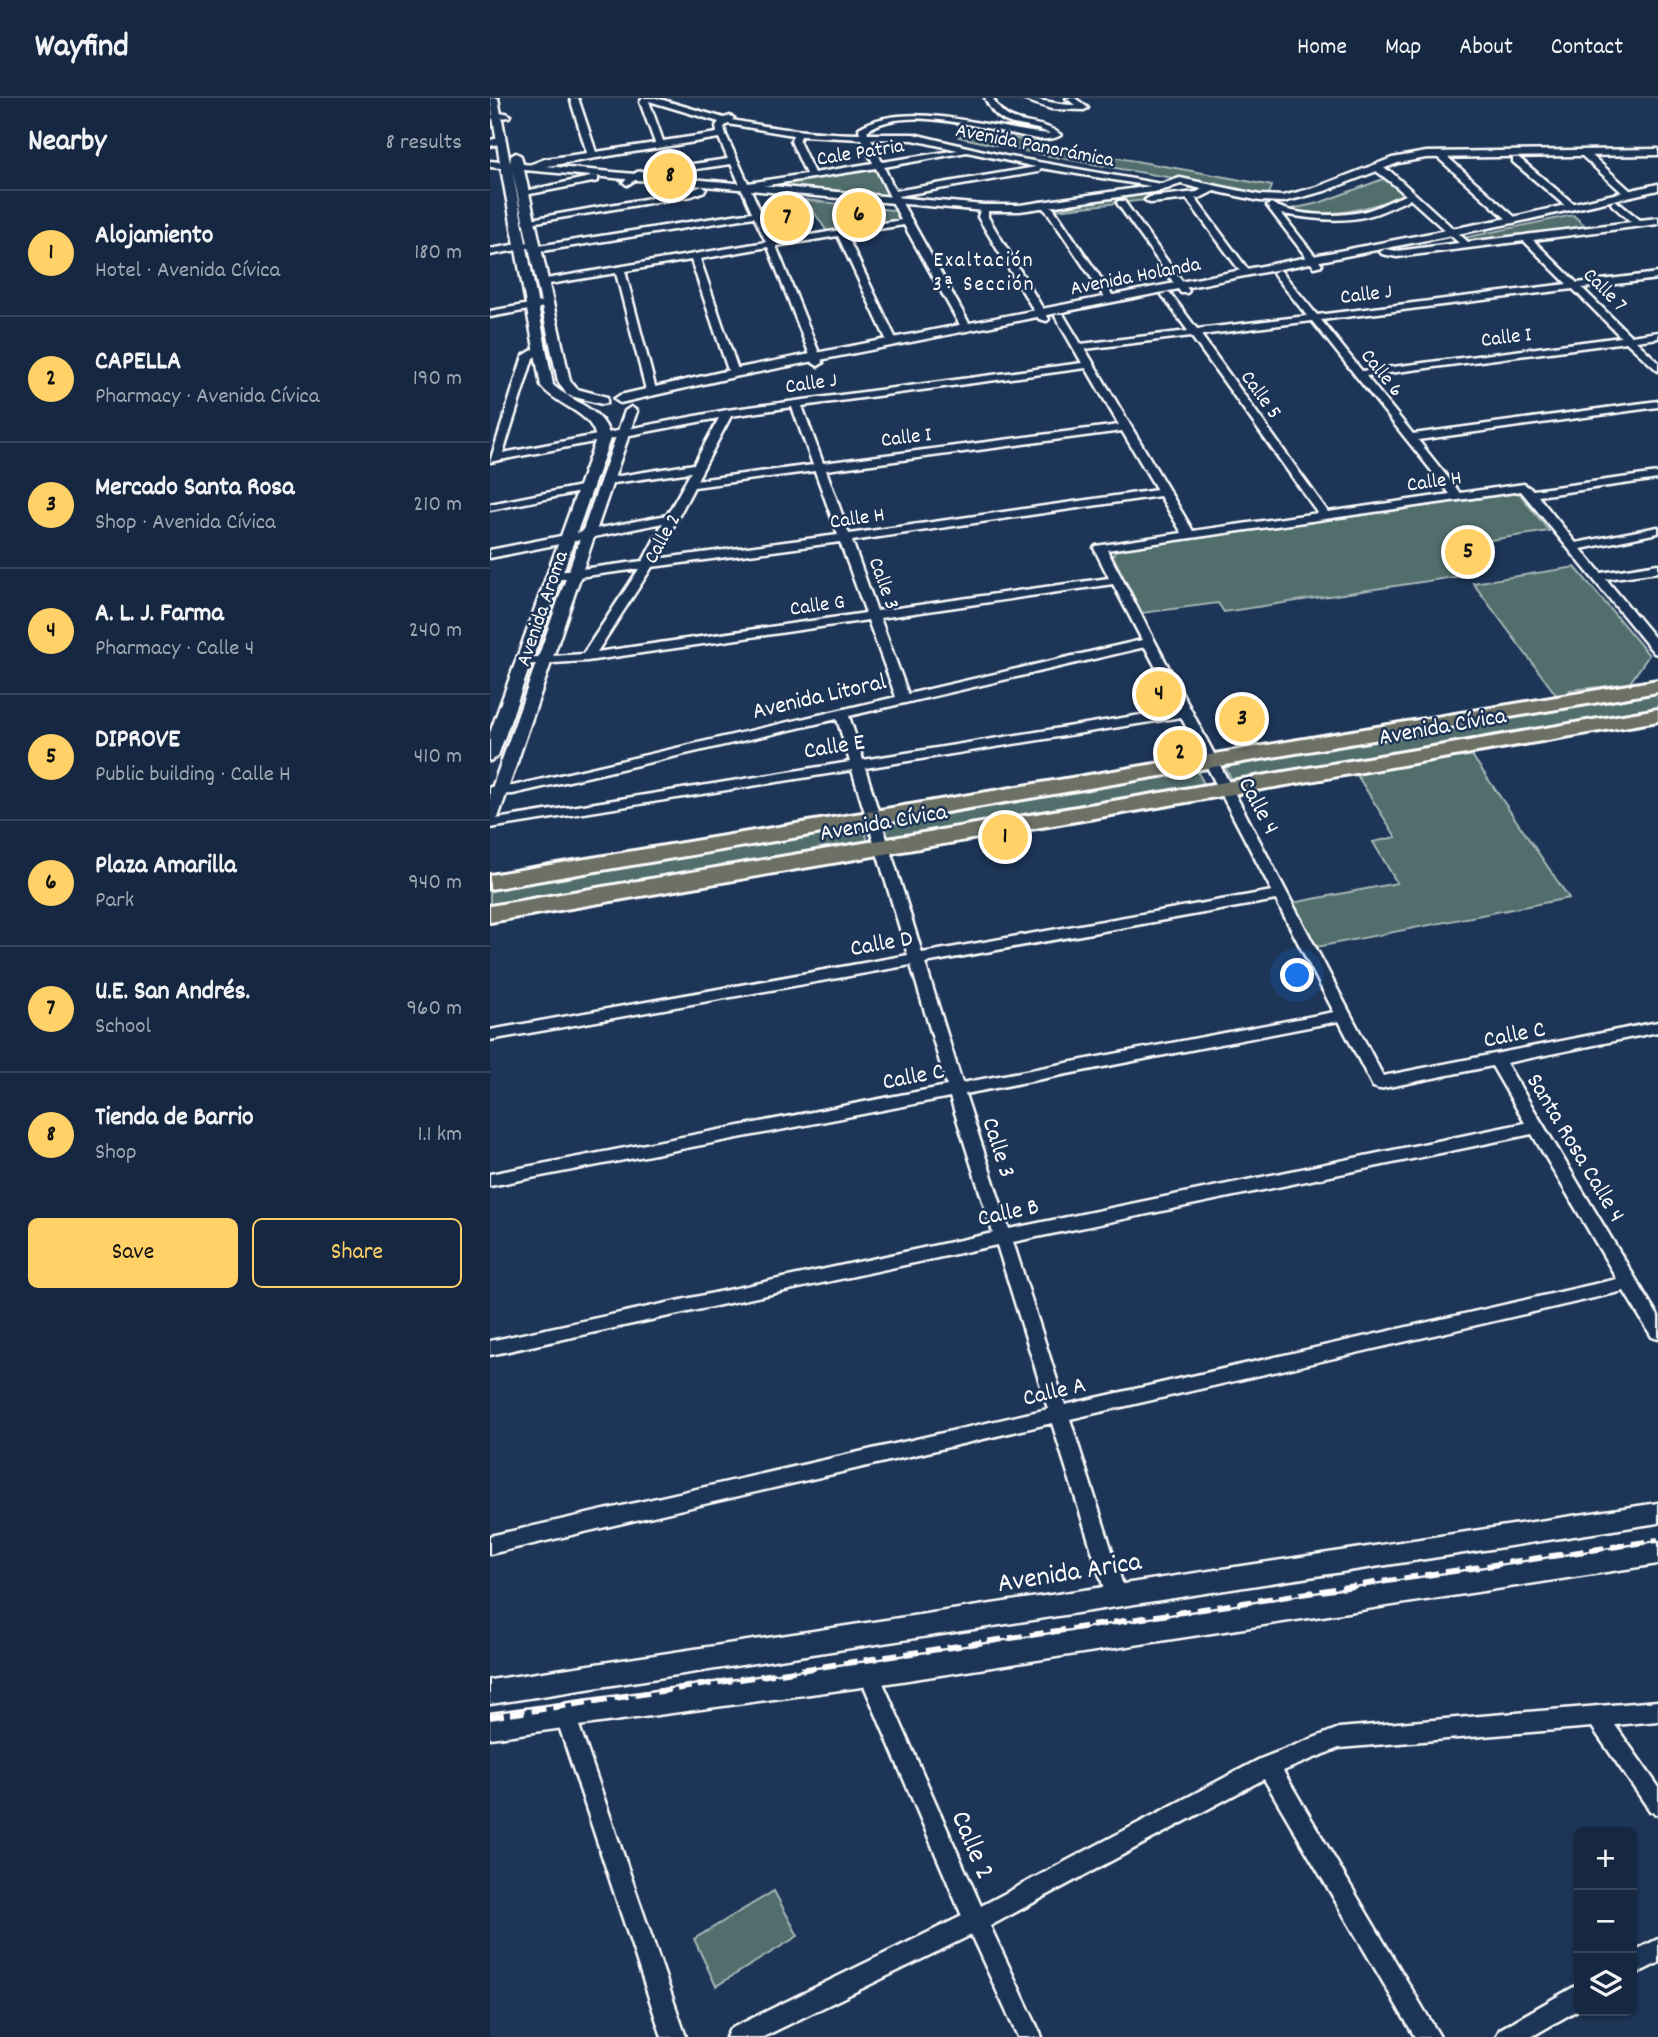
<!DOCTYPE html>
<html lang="en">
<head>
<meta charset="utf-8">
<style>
	body { margin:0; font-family:Dekko,sans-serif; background:#23344c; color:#f1f3f6 }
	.controls { position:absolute; right:21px; bottom:21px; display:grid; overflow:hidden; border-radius:10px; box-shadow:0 2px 5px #0004 }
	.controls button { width:63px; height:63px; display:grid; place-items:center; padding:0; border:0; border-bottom:2px solid #35445a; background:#162841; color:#f1f3f6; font:35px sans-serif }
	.you { position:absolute; left:808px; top:878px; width:24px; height:24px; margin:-18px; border:5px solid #fff; border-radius:50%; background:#1a73e8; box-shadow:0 0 0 10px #1a73e833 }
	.badge { display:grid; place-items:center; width:46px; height:46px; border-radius:50%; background:#ffd166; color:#111; font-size:23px; font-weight:700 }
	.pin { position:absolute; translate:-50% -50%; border:4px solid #fff; box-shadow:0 2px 7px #0006 }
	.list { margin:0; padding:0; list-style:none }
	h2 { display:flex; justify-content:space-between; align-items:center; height:91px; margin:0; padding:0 28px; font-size:30px }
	h2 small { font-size:23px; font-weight:400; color:#9ea6b1 }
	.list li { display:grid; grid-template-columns:46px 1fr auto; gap:21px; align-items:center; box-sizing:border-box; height:126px; padding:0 28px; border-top:2px solid #35445a }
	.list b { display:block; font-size:26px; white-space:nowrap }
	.list p { margin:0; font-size:23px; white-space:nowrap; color:#9ea6b1 }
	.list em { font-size:23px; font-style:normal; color:#9ea6b1 }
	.actions { display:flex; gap:14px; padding:21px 28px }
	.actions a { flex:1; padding:16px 0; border:2px solid #ffd166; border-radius:10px; text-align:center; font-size:24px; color:#ffd166 }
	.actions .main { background:#ffd166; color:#111 }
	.icon { flex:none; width:38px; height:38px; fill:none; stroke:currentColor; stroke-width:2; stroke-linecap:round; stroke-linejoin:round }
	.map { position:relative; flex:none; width:1168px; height:1939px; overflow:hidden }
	header { display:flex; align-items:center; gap:42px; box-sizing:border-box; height:98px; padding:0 35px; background:#162841; border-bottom:2px solid #35445a }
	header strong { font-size:33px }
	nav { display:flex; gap:38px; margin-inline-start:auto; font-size:24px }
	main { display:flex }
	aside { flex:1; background:#162841 }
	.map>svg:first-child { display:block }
</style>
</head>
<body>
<header>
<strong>Wayfind</strong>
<nav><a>Home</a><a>Map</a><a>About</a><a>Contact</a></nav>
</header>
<main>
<aside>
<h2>Nearby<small>8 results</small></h2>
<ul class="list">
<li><span class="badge">1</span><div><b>Alojamiento</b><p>Hotel · Avenida Cívica</p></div><em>180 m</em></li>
<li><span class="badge">2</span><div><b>CAPELLA</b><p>Pharmacy · Avenida Cívica</p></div><em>190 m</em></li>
<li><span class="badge">3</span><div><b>Mercado Santa Rosa</b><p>Shop · Avenida Cívica</p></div><em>210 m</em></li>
<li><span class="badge">4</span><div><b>A. L. J. Farma</b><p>Pharmacy · Calle 4</p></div><em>240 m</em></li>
<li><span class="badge">5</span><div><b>DIPROVE</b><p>Public building · Calle H</p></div><em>410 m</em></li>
<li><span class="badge">6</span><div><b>Plaza Amarilla</b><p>Park</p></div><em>940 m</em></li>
<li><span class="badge">7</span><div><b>U.E. San Andrés.</b><p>School</p></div><em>960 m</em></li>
<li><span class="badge">8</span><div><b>Tienda de Barrio</b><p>Shop</p></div><em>1.1 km</em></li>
</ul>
<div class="actions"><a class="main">Save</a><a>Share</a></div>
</aside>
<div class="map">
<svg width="1168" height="1939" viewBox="0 0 1168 1939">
	<rect width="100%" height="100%" fill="#1d3557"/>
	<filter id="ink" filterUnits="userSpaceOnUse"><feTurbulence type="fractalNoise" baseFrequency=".0143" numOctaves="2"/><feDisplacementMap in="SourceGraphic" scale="14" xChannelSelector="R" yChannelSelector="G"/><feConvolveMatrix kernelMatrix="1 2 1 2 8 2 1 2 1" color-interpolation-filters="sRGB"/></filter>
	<g filter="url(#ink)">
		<!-- green -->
		<g fill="#516e6d" stroke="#a8b6b6" stroke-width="2">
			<path d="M 481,31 C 581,54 682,68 782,88 L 778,98 C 675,77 571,63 469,39 Z"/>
			<path d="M 387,71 L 401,99 L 284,88 L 286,86 Z"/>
			<path d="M 896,80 L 916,96 C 871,114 844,119 796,112 L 829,105 Z"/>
			<path d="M 670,94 L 693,98 L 565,112 L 562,110 Z"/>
			<path d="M 316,102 L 410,113 L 414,121 L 338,135 Z"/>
			<path d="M 1083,117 L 1098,130 L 979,145 L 973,140 Z"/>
			<path d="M 1029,395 L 1059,433 L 955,449 L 977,477 L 734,514 L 728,505 L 652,515 L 623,458 L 625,452 Z"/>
			<path d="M 1085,469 L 1159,557 L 1139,586 L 1080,592 L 1075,598 L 1067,598 L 983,485 Z"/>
			<path d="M 1168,595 L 1168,613 L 744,685 L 734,668 Z"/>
			<path d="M 981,656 L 1079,800 L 827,849 L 802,805 L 907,785 L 883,744 L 906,739 L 865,674 Z"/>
			<path d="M 707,673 L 716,689 L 399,744 L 393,726 Z"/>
			<path d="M 374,729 L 379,748 L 0,811 L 0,790 Z"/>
			<path d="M 284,1793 L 308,1838 L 226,1888 L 204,1841 Z"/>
		</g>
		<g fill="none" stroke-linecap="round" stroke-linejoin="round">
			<!-- minor casing -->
			<g stroke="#fff" stroke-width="5">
				<g id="minor">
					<path d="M 80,0 L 88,0 L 106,54 L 165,45 L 150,4 L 153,0 L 166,0 L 234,20 L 240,18 L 244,20 L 242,22 C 285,31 327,35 370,36 L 369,30 C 419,0 503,32 560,36 C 533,22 510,35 495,0 L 503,0 C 517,33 548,18 571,37 C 557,46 535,38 519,35 C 480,27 411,8 377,33 L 378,36 L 423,36 L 515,58 L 682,88 L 678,91 L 551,70 L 548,74 L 408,98 L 481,229 L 476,232 L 471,229 L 414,127 L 356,136 L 407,243 L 402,246 L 397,243 L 348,138 L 286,148 L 333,265 L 328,268 L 323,265 L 278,149 L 210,161 L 249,275 L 244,278 L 239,275 L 201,162 L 135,173 L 166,292 L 161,295 L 156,292 L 126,175 L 53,187 L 50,186 L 50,182 L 276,144 L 264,119 L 46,154 L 43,153 L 43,149 L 0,157 L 0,151 L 45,143 L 48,144 L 48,148 L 262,114 L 241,66 L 150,79 L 137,87 L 133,84 L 147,74 L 238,61 L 229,40 L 39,71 L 39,67 L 55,61 L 97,55 ZM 159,3 L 229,24 L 226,28 L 227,35 L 173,43 ZM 238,26 L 303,37 L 301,43 L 316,76 L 258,85 L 236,37 L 234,29 ZM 311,38 L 372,41 L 383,65 L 324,75 L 309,43 ZM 381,41 L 423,42 L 468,52 L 392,64 ZM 477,54 L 546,69 L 405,93 L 394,69 ZM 386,70 L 411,122 L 284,143 L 260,90 Z"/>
					<path d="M 529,0 C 548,0 565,7 585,7 L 576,0 L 585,0 L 598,10 L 594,12 L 561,11 Z"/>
					<path d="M 16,15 L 20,17 L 19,19 L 0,21 L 0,17 Z"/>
					<path d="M 10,40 L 13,41 L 13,45 L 0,48 L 0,42 Z"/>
					<path d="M 1091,53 L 1097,53 L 1142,94 L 1142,98 L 1136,98 L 1091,57 Z"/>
					<path d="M 947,55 L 953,55 L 1026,120 L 1026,124 L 1020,124 L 947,59 Z"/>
					<path d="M 1023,60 L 1029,60 L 1085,107 L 1085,111 L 1079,111 L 1023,64 Z"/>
					<path d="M 886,67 L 900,73 L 978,144 L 1141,124 L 1122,107 L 1121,105 L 1125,102 L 1150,122 L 1168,120 L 1168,126 L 1043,142 L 1087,185 L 1168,175 L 1168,181 L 1092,190 L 1141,238 L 1168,234 L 1168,240 L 1146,243 L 1168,264 L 1168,273 L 1136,244 L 876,278 L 923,336 L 1168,303 L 1168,309 L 928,342 L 970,395 L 1034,386 L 1043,392 L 1168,375 L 1168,381 L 1048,398 L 1086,445 L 1168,429 L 1168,435 L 1091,451 L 1111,475 L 1168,466 L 1168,474 L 1116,481 L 1168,544 L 1168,556 L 1164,555 L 1031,393 L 617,452 L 893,978 L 1168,924 L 1168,934 L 1016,965 L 1168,1218 L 1168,1241 L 1162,1239 L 1134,1193 L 580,1321 L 636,1497 L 633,1503 L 626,1506 L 619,1503 L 616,1497 L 562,1325 L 0,1456 L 0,1438 L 558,1311 L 507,1147 L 0,1257 L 0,1243 L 503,1135 L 460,999 L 0,1088 L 0,1076 L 457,988 L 421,867 L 0,942 L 0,932 L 418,857 L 362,672 L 0,730 L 0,722 L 360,664 L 347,621 L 23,696 L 0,697 L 0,689 L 23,688 L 406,599 L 378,522 L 97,563 L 29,567 L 27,564 L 33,560 L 93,556 L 149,471 L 65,482 L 59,478 L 61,475 L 153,463 L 173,425 L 0,460 L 0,452 L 177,417 L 201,374 L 117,386 L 111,383 L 117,380 L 204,366 L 229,320 L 0,364 L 33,258 L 46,250 L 55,252 L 43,260 L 13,355 L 237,312 L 592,265 L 565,218 L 567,216 L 573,216 L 591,246 L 698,233 L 672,197 L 677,194 L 680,195 L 707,231 L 817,218 L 783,175 L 788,172 L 791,173 L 827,217 L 1077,186 L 1034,143 L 907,159 L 892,156 L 890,154 L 895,151 L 907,153 L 969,145 L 920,101 C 908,106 897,112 885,116 C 855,126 823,121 792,116 L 832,167 L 824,169 L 777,108 L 781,105 C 805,119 852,120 879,112 C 892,108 903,101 916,97 C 905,87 893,78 882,70 ZM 1083,191 L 1131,239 L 872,273 L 831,222 ZM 822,223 L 960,396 L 838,414 L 711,237 ZM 701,238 L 828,415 L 703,433 L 595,251 ZM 596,270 L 629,327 L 333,365 L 312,308 ZM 302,309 L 323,367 L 207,382 L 241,318 ZM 632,333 L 667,392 L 359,436 L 336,372 ZM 325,373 L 348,437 L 166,461 L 204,389 ZM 670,398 L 692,435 L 606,448 L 604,450 L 619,480 L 387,513 L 362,443 ZM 350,444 L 376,515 L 107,554 L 162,469 ZM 623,486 L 652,542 L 418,596 L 390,520 ZM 655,549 L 688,611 L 373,662 L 359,618 ZM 691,619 L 782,793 L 432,855 L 375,670 ZM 786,802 L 844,914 L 472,985 L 435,865 ZM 849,923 L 883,989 L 889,991 L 1002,968 L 1035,1025 L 519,1131 L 475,996 ZM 1042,1036 L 1127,1181 L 575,1307 L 523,1144 Z"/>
					<path d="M 105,78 L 108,79 L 108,83 L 35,97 L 31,94 Z"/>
					<path d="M 212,88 L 216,91 L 215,93 L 202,98 L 40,125 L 35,122 L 200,93 Z"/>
					<path d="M 696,96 L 702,96 L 759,173 L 759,177 L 753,177 L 696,100 Z"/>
					<path d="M 628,103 L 634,103 L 699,193 L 697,195 L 691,195 L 627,105 Z"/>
					<path d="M 550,104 L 556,104 L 564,111 L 625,201 L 623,203 L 617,203 L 558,115 L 549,106 Z"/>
					<path d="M 491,108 L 498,110 L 498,119 L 559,221 L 557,223 L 549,221 L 488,119 Z"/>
					<path d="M 57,203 L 62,206 L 60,208 L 0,219 L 0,213 Z"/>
					<path d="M 96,387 L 102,390 L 100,392 L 0,412 L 0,406 Z"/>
					<path d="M 379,1566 L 386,1569 L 491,1808 L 770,1661 L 849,1630 L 1168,1603 L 1168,1623 L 1125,1627 L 1168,1688 L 1168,1717 L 1160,1713 L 1102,1629 L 849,1650 L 793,1673 L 950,1939 L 925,1939 L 774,1681 L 500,1828 L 552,1939 L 528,1939 L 481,1837 L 273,1939 L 236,1939 L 240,1931 L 472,1818 L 369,1576 L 372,1569 Z"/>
					<path d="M 75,1606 L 82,1609 L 85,1616 L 196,1939 L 172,1939 L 65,1616 L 68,1609 Z"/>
					<path d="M 1168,1841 L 1168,1865 L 1142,1878 L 1142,1854 Z"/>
					<path d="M 1089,1886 L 1089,1911 L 1041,1939 L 1006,1939 L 1010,1931 Z"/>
				</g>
			</g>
			<!-- tertiary casing -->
			<g stroke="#fff" stroke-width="5">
				<g id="tertiary">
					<path d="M 0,0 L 8,0 L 20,65 L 21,58 L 26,55 L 31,58 L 33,66 L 494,107 L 530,107 L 668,87 L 690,80 L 770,97 L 793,98 L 827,89 L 902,60 L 936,54 L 1168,51 L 1168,57 L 936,60 L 908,65 L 835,93 L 793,104 L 770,103 L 724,93 L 710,100 L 660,105 L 655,102 L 660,99 L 707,94 L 712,91 L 691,86 L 670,93 L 530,113 L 494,113 L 34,72 L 80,283 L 87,291 L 117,299 L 117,305 L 112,306 L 77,297 L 68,283 L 22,71 L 63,287 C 82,305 116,311 120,341 L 8,658 L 0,663 L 0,635 L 106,341 C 103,314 68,309 51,288 L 11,70 L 0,69 L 0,63 L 10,64 Z"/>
					<path d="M 1168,86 L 1168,92 L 1023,125 L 244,279 L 130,305 L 124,301 L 130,297 L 244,271 L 1023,119 Z"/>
					<path d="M 141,309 L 147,313 L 8,720 L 0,725 L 0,696 L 135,313 Z"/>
					<path d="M 1168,1405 L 1168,1425 L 0,1606 L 0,1582 Z"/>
					<path d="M 1168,1444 L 1168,1466 L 379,1588 L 0,1640 L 0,1616 L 379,1564 Z"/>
				</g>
			</g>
			<!-- primary casing -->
			<g stroke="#fff" stroke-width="6">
				<g id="primary">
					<path d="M 1168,582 L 1168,594 L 0,791 L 0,777 Z"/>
					<path d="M 1168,611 L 1168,623 L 0,824 L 0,808 Z"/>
				</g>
			</g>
			<!-- minor -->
			<use href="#minor" fill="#1d3557" fill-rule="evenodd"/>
			<!-- tertiary -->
			<use href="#tertiary" fill="#1d3557" fill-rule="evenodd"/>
			<!-- primary -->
			<use href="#primary" fill="#6c7065" fill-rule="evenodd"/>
			<!-- rail -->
			<path stroke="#fff" stroke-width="6" stroke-dasharray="14 7" stroke-linecap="butt" d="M 0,1619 L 1168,1442"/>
		</g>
	</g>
	<g text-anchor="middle" stroke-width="5" stroke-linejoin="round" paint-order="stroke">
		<!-- far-street labels -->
		<g font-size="21" fill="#fff" stroke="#1d3557">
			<text transform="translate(545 46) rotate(11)" y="7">Avenida Panorámica</text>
			<text transform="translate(370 53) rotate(-9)" y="7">Cale Patria</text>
			<text transform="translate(645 177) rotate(-11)" y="7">Avenida Holanda</text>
			<text transform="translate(1116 191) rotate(45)" y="7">Calle 7</text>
			<text transform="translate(876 195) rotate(-7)" y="7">Calle J</text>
			<text transform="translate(1016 238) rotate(-7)" y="7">Calle I</text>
			<text transform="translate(893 274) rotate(51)" y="7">Calle 6</text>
			<text transform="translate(321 284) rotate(-8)" y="7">Calle J</text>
			<text transform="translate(772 296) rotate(54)" y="7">Calle 5</text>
			<text transform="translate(416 338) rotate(-7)" y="7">Calle I</text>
			<text transform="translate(944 382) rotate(-8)" y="7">Calle H</text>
			<text transform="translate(367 419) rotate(-8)" y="7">Calle H</text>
			<text transform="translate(171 440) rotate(-61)" y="7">Calle 2</text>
			<text transform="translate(395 485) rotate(70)" y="7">Calle 3</text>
			<text transform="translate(327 506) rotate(-8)" y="7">Calle G</text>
			<text transform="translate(51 510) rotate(-71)" y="7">Avenida Aroma</text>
		</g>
		<!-- far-neighbourhood labels -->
		<g font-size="21" letter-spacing="2" fill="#fff" stroke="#1d3557">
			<text x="494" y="168">Exaltación<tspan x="494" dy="24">3ª Sección</tspan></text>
		</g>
		<!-- street labels -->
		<g font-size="24" fill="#fff" stroke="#1d3557">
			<text transform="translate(329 597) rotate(-13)" y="8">Avenida Litoral</text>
			<text transform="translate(952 627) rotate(-10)" y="8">Avenida Cívica</text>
			<text transform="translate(344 647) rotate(-9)" y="8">Calle E</text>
			<text transform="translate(770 707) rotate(62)" y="8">Calle 4</text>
			<text transform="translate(393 723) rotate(-10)" y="8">Avenida Cívica</text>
			<text transform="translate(391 844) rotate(-10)" y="8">Calle D</text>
			<text transform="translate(1024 935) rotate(-11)" y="8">Calle C</text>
			<text transform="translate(423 977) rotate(-11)" y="8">Calle C</text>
			<text transform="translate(510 1049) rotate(72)" y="8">Calle 3</text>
			<text transform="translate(1087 1049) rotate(59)" y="8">Santa Rosa Calle 4</text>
			<text transform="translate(518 1113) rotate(-12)" y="8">Calle B</text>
			<text transform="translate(564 1292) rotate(-13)" y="8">Calle A</text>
		</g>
		<!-- near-street labels -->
		<g font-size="28" fill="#fff" stroke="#1d3557">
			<text transform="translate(579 1472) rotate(-9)" y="10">Avenida Arica</text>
			<text transform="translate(485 1746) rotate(67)" y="10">Calle 2</text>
		</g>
	</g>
</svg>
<div class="controls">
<button>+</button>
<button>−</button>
<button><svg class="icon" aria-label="layers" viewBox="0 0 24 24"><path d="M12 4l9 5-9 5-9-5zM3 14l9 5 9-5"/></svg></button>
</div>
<div class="you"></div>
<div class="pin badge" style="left:515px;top:739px">1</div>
<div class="pin badge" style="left:690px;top:655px">2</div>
<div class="pin badge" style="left:752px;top:621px">3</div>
<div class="pin badge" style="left:669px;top:596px">4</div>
<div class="pin badge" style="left:978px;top:454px">5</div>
<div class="pin badge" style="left:369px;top:117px">6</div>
<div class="pin badge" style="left:297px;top:120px">7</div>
<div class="pin badge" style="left:180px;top:78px">8</div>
</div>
</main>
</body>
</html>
